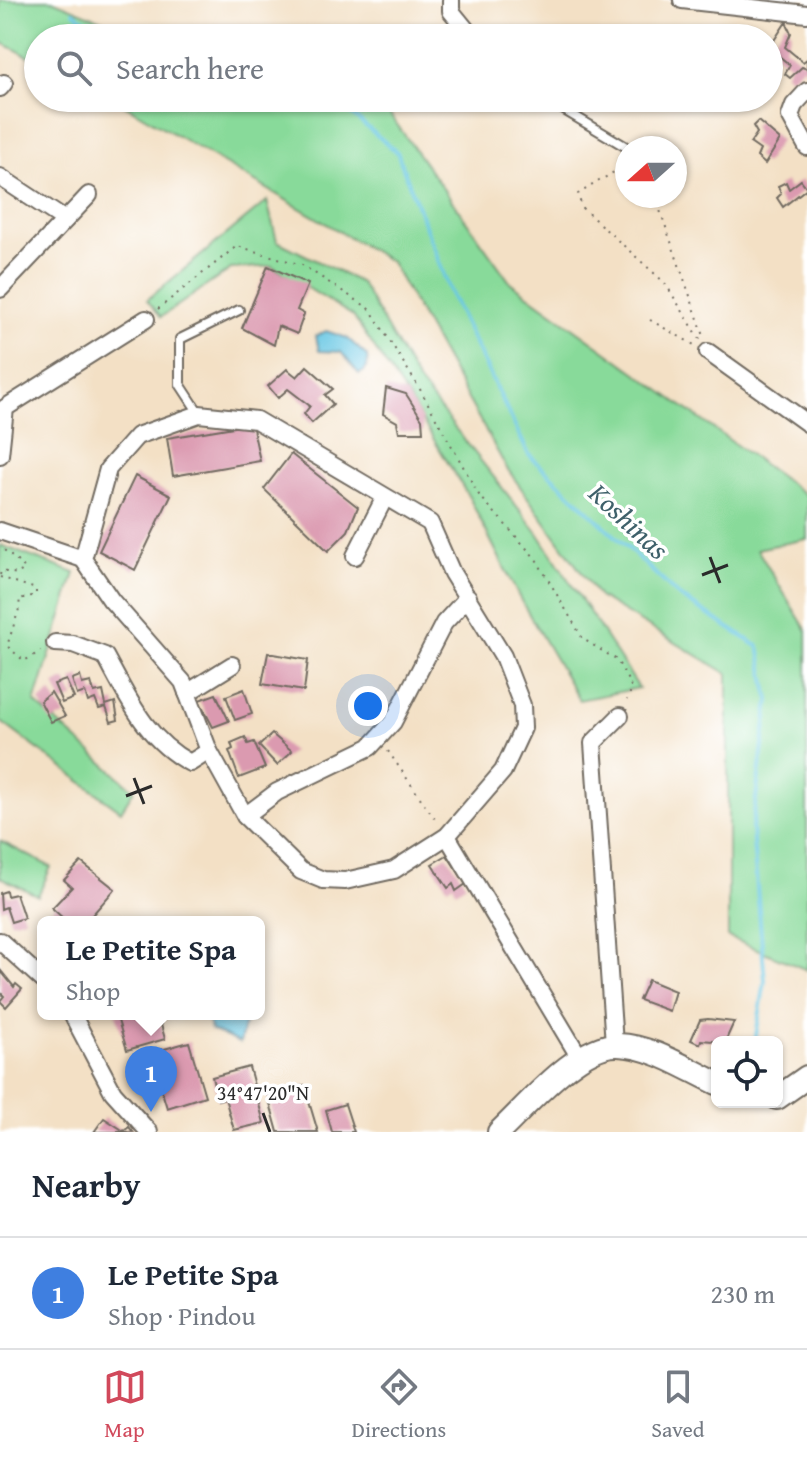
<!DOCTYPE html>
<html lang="en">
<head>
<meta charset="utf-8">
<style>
	body { margin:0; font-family:"Gentium Book Plus",serif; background:#f2f2f3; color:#1f2937 }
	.controls { position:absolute; right:24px; bottom:24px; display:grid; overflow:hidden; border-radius:12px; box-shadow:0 2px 6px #0004 }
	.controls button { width:72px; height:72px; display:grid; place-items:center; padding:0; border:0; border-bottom:2px solid #e0e1e3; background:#fff; color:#1f2937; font:40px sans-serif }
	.compass { position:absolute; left:615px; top:136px; width:72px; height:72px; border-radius:50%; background:#fff; box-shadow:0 2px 6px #0004; rotate:249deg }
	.you { position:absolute; left:368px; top:706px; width:28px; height:28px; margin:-20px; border:6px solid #fff; border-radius:50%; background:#1a73e8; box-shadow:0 0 0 12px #1a73e833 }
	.badge { display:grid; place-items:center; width:52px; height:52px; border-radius:50%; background:#d1495b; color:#fff; font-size:26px; font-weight:700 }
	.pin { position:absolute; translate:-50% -66px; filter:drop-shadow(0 2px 4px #0008) }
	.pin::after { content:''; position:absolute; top:42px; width:28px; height:24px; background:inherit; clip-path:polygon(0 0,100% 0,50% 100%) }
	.popup { position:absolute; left:37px; top:916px; width:228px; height:104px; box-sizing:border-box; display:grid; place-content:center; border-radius:12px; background:#fff; filter:drop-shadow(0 2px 6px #0005); font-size:26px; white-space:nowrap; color:#747a83 }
	.popup b { font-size:30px; color:#1f2937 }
	.popup::after { content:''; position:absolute; left:50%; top:100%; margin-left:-16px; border:16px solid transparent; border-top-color:#fff }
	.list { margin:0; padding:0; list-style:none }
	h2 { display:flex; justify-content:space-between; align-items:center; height:104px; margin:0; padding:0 32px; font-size:34px }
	h2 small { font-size:26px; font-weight:400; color:#747a83 }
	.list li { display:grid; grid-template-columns:52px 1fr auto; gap:24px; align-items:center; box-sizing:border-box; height:112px; padding:0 32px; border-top:2px solid #e0e1e3 }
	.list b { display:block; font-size:30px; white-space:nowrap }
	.list p { margin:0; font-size:26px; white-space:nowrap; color:#747a83 }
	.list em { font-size:26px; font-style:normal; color:#747a83 }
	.icon { flex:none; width:44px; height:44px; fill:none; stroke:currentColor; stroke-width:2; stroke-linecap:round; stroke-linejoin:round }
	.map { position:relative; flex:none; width:807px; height:1132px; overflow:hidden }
	.search { position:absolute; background:#fff; box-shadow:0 2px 6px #0004; left:24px; right:24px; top:24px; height:88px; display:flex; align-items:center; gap:20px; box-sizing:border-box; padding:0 28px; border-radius:44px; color:#747a83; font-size:30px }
	.sheet { height:216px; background:#fff }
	nav { display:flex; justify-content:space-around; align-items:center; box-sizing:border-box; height:112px; border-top:2px solid #e0e1e3; background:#fff; font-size:22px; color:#747a83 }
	nav a { display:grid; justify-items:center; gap:4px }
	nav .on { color:#d1495b }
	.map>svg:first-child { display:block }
</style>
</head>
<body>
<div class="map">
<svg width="807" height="1132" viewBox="0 0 807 1132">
	<rect width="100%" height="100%" fill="#fff"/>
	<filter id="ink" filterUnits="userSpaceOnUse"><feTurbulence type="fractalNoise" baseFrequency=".0125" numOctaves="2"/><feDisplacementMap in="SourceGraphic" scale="16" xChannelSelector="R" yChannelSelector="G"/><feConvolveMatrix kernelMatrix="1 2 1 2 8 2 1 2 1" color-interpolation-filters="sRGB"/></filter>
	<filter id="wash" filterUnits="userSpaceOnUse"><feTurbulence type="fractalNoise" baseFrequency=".006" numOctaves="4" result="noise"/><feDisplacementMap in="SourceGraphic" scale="32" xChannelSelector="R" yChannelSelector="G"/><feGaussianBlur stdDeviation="1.8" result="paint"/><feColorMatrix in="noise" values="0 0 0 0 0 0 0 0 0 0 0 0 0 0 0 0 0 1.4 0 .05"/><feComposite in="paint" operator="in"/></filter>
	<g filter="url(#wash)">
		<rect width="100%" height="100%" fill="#f3e0c5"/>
		<!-- green -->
		<g fill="#88da9a" stroke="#5a8262" stroke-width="2">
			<path d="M 0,0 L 52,0 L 108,23 L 199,38 L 38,38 L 38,61 L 0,42 Z"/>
			<path d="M 113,98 L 370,98 L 388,112 L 510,282 L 807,496 L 807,539 L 757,549 L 807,631 L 807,970 L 728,937 L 728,674 L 599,597 L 506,467 L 391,262 Z"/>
			<path d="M 267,201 L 277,241 L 361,283 L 417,380 L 538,533 L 639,688 L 579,700 L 520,599 L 470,499 L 411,402 L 353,316 L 272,266 L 231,269 L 161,317 L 147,300 Z"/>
			<path d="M 0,545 L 75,573 L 35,703 L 134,790 L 121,811 L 0,721 Z"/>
			<path d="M 0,841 L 51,867 L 38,896 L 0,877 Z"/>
		</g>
		<!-- water -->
		<g fill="#65c6e3" stroke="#487887" stroke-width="2">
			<path d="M 326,331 L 347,338 L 367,356 C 368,365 368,371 359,374 L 341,352 L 319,351 L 316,336 Z"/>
			<path d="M 206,1014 L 237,1014 L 245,1020 L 240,1043 L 211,1030 Z"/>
		</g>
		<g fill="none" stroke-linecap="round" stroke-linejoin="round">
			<!-- stream -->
			<g stroke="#65c6e3" stroke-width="4">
				<path d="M 74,12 L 108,38"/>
				<path d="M 332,98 L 397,152 L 453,299 L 529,455 L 679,596 L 759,647 L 769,700 L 752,829 L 765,981 L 755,1042"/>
				<path d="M 741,1132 L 742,1131"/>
			</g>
		</g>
		<g id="blocks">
			<!-- building -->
			<g fill="#db9ab0">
				<path d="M 786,22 L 791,33 L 785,47 L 803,62 L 807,59 L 807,69 L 802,67 L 790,78 L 785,74 L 790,65 L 769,48 Z"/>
				<path d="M 758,121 L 780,140 L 765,164 L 757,157 L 760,150 L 750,143 L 757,133 L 753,126 Z"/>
				<path d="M 801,180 L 807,188 L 783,207 L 777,198 L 781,194 L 778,186 L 786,182 L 789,189 Z"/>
				<path d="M 268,266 L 308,284 L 297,310 L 304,314 L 297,334 L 278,326 L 274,345 L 242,328 Z"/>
				<path d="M 307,366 L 333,389 L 325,395 L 333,404 L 312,423 L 304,414 L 310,406 L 288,389 L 278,398 L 268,386 L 287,369 L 297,377 Z"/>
				<path d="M 386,388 L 406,394 L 422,419 L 423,432 L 399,432 L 397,422 L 383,414 Z"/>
				<path d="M 252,424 L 260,461 L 173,476 L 167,438 Z"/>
				<path d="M 291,454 L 358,507 L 348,531 L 328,551 L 264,489 Z"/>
				<path d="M 135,476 L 171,495 L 135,570 L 99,551 Z"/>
				<path d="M 268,653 L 308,660 L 304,691 L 262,684 Z"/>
				<path d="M 80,676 L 82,684 L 91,682 L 94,693 L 103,691 L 106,705 L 115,702 L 118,720 L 111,722 L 106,707 L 99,709 L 95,699 L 88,702 L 85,692 L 77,695 L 72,679 Z"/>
				<path d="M 66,680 L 74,698 L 62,703 L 54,684 Z"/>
				<path d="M 244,689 L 252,714 L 235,720 L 226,696 Z"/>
				<path d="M 51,692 L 65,716 L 51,722 L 40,701 Z"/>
				<path d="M 216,694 L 229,721 L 213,727 L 199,700 Z"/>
				<path d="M 272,734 L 292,751 L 277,765 L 259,746 Z"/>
				<path d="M 245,737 L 248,744 L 254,742 L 265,768 L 239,778 L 229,751 L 233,749 L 231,743 Z"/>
				<path d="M 447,855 L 466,884 L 456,891 L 453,884 L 448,888 L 432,864 Z"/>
				<path d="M 81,862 L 115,889 L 86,922 L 67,922 L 52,908 L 72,887 L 64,880 Z"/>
				<path d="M 6,891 L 7,896 L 16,894 L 24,918 L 11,922 L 6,907 L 1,909 L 0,893 Z"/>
				<path d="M 1,971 L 14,987 L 16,984 L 22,989 L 6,1007 L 0,1001 L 4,996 L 0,992 Z"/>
				<path d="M 648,980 L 675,991 L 669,1011 L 639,1000 Z"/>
				<path d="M 116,1014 L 158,1014 L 165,1039 L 127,1050 Z"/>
				<path d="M 708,1019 L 734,1022 L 725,1042 L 701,1040 L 700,1044 L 691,1040 L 700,1020 Z"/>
				<path d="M 189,1042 L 205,1096 L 167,1108 L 150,1053 Z"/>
				<path d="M 249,1067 L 264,1123 L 234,1130 L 225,1098 L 218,1100 L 212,1077 Z"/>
				<path d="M 304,1085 L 318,1132 L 278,1132 L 268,1096 Z"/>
				<path d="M 345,1104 L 354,1132 L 332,1132 L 326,1110 Z"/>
				<path d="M 104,1118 L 124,1131 L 129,1127 L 133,1132 L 94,1132 Z"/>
			</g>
		</g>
	</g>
	<g filter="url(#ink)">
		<use href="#blocks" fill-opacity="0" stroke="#716a61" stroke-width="2"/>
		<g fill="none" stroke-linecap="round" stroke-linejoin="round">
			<!-- lane casing -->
			<g stroke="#716a61" stroke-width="12">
				<g id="lane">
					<path d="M 544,98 L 628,148"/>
					<path d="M 199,413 L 180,384 L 180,339 L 239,310"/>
				</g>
			</g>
			<!-- street casing -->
			<g stroke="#716a61" stroke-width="20">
				<g id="street">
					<path d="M 451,0 L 451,11 L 473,38"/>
					<path d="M 682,0 L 807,14"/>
					<path d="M 0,88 L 4,83"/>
					<path d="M 807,91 L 794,105 L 790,116 L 807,147"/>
					<path d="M 0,177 L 65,220"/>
					<path d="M 0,289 L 89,195"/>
					<path d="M 708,352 L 807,423"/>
					<path d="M 199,414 L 256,420 L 430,523 L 452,573 L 503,656 L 522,705 L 523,728 L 503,771 L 447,836 L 394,870 L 345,881 L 323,880 L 301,871 L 245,816 L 209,751 L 183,682 L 111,600 L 83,559 L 108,469 L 137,436 Z"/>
					<path d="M 0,455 L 5,408 L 146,319"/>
					<path d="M 0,531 L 83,559"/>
					<path d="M 355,556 L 384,499"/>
					<path d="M 55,643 L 73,644 L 105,656 C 128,698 146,740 190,763 L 209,751"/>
					<path d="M 187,693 L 232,665"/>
					<path d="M 245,816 L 277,792 L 370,747 L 393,722 L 444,623 L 468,597"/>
					<path d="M 447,836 L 580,1058"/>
					<path d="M 0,941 L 43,980"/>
					<path d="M 72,1014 L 113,1092 L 149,1132"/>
					<path d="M 614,1044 L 593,743 L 620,716"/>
				</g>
			</g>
			<!-- secondary casing -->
			<g stroke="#716a61" stroke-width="26">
				<g id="secondary">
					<path d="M 777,1098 L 807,1077"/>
					<path d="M 499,1132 C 526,1107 579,1043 618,1045 C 652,1046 687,1069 717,1083"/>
				</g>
			</g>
			<!-- path -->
			<g stroke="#716a61" stroke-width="2" stroke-dasharray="2 6" stroke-linecap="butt">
				<path d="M 718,38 L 736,23"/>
				<path d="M 627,164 L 578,194 L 582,208 L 665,283 L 700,339"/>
				<path d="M 655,196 L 704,336"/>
				<path d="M 158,309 L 237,246 L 302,265 L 370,309 L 421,391 L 479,495 L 536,559 L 583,639 L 617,660 L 632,688 L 627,700"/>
				<path d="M 650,320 L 696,346"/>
				<path d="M 0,575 L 1,571 L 18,574 L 25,568 L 4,550"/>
				<path d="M 0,577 L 36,589 L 36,595 L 19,599 L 20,606 L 7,646 L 24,661 L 41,651"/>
				<path d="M 388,751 L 437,822"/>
			</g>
			<!-- lane -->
			<use href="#lane" stroke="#fff" stroke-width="8"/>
			<!-- street -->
			<use href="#street" stroke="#fff" stroke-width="16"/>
			<!-- secondary -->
			<use href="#secondary" stroke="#fff" stroke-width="22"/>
		</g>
	</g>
	<!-- ticks -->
	<path fill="none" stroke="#2b2b2b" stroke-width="3" d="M 710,557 L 720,583M 702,575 L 728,565M 134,778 L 144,804M 126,796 L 152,786M 263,1113 L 270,1132"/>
	<g text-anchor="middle" stroke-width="7" stroke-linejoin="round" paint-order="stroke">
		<!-- water labels -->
		<g font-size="28" font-style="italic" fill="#3f616b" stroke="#fff">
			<text transform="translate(629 521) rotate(43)" y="10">Koshinas</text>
		</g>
	</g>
	<g font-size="20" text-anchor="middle" fill="#2b2b2b" stroke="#fff" stroke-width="7" stroke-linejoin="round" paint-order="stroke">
		<text x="263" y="1100">34°47'20"N</text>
	</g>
</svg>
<div class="controls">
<button><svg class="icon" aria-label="locate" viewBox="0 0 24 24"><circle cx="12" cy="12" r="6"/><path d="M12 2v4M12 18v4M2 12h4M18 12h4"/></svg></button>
</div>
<svg class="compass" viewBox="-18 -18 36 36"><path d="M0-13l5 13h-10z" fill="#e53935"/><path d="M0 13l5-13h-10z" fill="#747a83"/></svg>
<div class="you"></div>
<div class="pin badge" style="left:151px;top:1112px;background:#3f7fe0">1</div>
<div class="popup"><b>Le Petite Spa</b>Shop</div>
<div class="search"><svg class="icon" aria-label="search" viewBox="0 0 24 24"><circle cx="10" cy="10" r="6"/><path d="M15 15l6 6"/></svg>Search here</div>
</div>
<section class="sheet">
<h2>Nearby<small></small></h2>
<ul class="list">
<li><span class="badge" style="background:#3f7fe0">1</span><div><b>Le Petite Spa</b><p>Shop · Pindou</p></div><em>230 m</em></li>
</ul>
</section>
<nav>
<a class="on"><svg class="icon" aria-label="map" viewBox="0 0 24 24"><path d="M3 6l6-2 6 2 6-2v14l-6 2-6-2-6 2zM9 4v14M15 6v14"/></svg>Map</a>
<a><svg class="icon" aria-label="directions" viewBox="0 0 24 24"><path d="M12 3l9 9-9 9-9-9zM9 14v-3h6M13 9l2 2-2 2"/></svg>Directions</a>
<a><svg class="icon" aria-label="saved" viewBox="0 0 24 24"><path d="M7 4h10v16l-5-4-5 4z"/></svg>Saved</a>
</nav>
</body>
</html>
